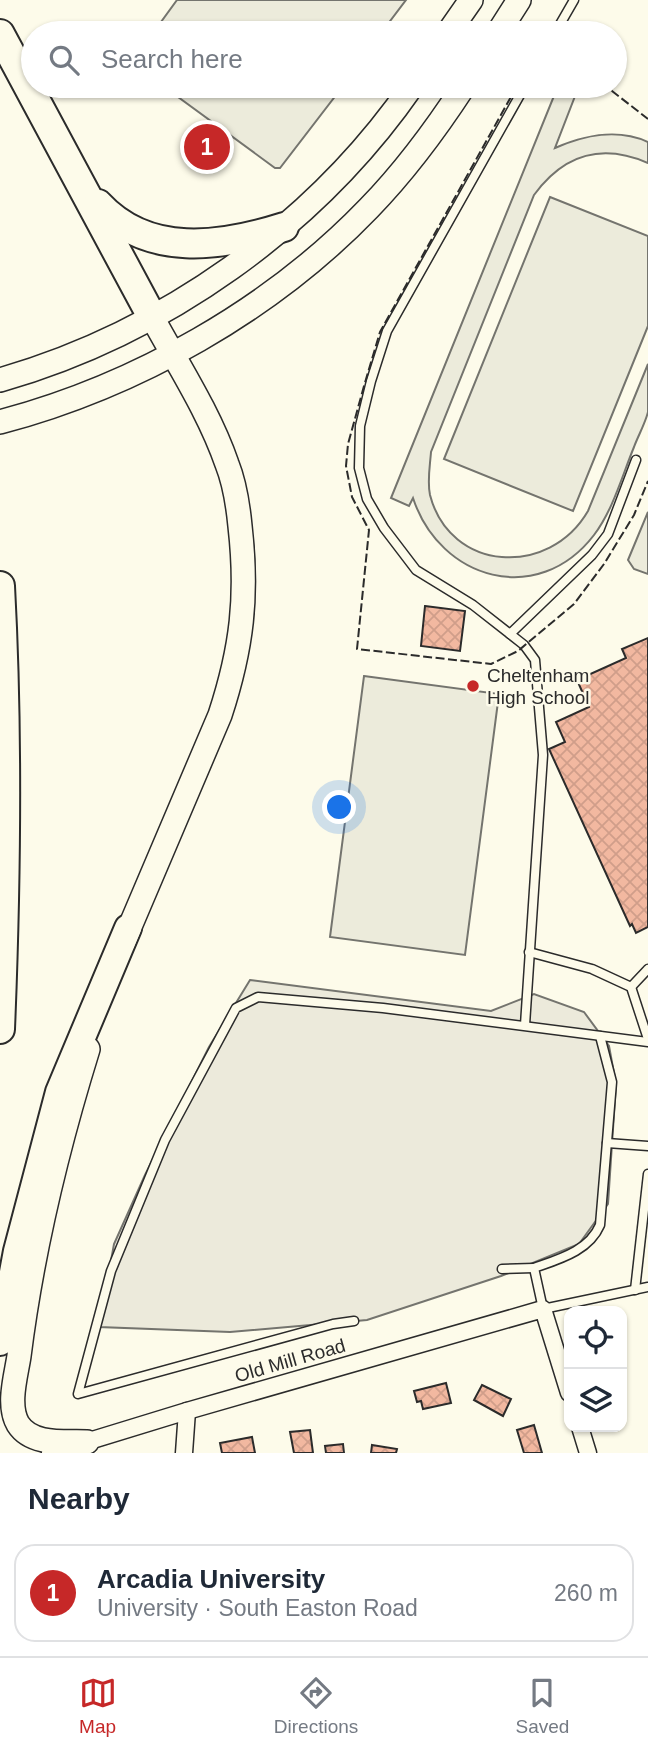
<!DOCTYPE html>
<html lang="en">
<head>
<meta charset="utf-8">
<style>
	body { margin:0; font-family:Helvetica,sans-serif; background:#f2f2f3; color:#1f2937 }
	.controls { position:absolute; right:21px; bottom:21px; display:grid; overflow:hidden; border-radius:14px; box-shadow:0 2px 5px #0004 }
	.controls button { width:63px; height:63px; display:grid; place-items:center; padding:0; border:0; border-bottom:2px solid #e0e1e3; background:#fff; color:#1f2937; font:35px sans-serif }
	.you { position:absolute; left:340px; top:808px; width:24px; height:24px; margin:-18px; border:5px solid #fff; border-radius:50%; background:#1a73e8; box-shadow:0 0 0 10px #1a73e833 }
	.badge { display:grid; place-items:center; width:46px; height:46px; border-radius:50%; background:#c62828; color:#fff; font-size:23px; font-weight:700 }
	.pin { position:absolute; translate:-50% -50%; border:4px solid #fff; box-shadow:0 2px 7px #0006 }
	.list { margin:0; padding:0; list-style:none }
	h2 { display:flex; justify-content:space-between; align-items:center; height:91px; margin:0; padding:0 28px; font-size:30px }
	h2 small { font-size:23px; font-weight:400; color:#747a83 }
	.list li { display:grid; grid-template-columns:46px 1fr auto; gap:21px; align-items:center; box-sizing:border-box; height:98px; margin:0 14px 14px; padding:0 14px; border:2px solid #e0e1e3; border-radius:21px }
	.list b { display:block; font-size:26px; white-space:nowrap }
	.list p { margin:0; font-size:23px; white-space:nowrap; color:#747a83 }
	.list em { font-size:23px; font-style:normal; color:#747a83 }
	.icon { flex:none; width:38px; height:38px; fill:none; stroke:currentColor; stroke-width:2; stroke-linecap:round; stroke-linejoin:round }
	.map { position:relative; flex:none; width:648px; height:1453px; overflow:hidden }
	.search { position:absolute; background:#fff; box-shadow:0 2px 5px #0004; left:21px; right:21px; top:21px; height:77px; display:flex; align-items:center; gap:18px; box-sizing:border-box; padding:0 24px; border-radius:38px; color:#747a83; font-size:26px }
	.sheet { height:203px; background:#fff }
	nav { display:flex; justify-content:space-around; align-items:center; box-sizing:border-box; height:98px; border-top:2px solid #e0e1e3; background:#fff; font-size:19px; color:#747a83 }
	nav a { display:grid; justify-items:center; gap:4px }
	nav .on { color:#c62828 }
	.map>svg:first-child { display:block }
</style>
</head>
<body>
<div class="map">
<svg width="648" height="1453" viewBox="0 0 648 1453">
	<defs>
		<pattern id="building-cross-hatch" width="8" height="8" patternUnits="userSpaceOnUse" patternTransform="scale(1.75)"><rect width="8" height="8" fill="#f2b8a0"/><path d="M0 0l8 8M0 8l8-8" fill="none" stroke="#d09e8a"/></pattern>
	</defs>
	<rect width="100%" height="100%" fill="#fdfbea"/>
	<!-- pitch -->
	<g fill="#ecebdb" stroke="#74746e" stroke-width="2">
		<path d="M 177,0 L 406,0 L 381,33 L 153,33 Z"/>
		<path d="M 163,86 L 343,86 L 280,168 L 275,168 Z"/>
		<path d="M 558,86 L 577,91 L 555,148 C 585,135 617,128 648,142 L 648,163 C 602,143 564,154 534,195 L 431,452 C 430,466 427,481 430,495 C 450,572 549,578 588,511 L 648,364 C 648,379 648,398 648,412 C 645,424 638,436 634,447 C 622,476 613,510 594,535 C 538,608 440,580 413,498 L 409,506 L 391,498 Z"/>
		<path d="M 550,197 L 648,236 L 648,326 L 573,511 L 444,459 Z"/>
		<path d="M 648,512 L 648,574 L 634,569 L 628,560 Z"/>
		<path d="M 364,676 L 499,694 L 465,955 L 330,937 Z"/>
	</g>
	<!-- parking -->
	<path fill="#eceadb" stroke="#74746e" stroke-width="2" d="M 250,980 L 491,1011 L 534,994 L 584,1012 L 609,1046 L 616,1084 L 608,1204 L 579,1244 L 501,1276 L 367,1320 L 230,1332 L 99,1327 L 114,1244 L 145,1175 L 209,1047 Z"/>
	<!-- building -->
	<g fill="url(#building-cross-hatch)" stroke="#2b2b2b" stroke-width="2">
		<path d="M 425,606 L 465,611 L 460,651 L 421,646 Z"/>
		<path d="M 648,638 L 648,927 L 636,933 L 632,924 L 630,926 L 549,749 L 565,742 L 556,722 L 589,707 L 577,680 L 626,658 L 622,649 Z"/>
		<path d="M 446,1383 L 451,1403 L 423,1409 L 421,1401 L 417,1402 L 414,1391 Z"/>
		<path d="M 482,1385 L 511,1399 L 503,1416 L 474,1400 Z"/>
		<path d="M 534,1425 L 542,1453 L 524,1453 L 517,1430 Z"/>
		<path d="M 310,1430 L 313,1453 L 294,1453 L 290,1432 Z"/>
		<path d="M 252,1437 L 255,1453 L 222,1453 L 220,1443 Z"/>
		<path d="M 343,1444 L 344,1453 L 326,1453 L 325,1446 Z"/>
		<path d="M 372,1445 L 397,1449 L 396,1453 L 371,1453 Z"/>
	</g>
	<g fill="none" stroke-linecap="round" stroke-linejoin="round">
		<!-- service casing -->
		<g stroke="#2b2b2b" stroke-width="11">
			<g id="service">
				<path d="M 555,33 L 574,0"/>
				<path d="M 510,634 L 592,555 L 608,534 L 636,460"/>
				<path d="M 529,952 L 592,969 L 631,987 L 648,1039"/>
				<path d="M 631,987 L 648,969"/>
				<path d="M 525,1025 L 543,755 L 535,660 L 524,645 L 473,605 L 416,570 L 384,528 L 367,499 L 359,468 L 360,426 L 371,381 L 387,331 L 525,86"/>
				<path d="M 600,1036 L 612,1082 L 600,1225 C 589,1251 559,1259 534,1268 L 543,1309 L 648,1287"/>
				<path d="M 607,1143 L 648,1146"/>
				<path d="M 502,1269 L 534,1268"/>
				<path d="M 635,1290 L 648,1174"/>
				<path d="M 354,1321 L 333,1324 L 78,1394 L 111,1271 L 165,1140 L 236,1008 L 258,997 L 383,1008 L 648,1042"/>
			</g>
		</g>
		<!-- minor casing -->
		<g stroke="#2b2b2b" stroke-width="19">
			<g id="minor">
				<path d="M 580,1427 L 588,1453"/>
				<path d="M 50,1453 L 187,1411 L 543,1309 L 569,1393"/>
				<path d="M 184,1453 L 187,1411"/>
			</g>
		</g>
		<!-- secondary casing -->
		<g stroke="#2b2b2b" stroke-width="26">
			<g id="secondary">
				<path d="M 448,33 L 471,0"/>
				<path d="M 498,33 L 519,0"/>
				<path d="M 0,380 C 164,333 315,226 412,86"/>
				<path d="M 0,422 C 136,386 271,310 369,208 C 405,171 436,129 464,86"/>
				<path d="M 123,943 L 220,715 C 242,648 248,596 240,526 C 238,505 235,484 227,464 C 209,412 178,365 152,317"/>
				<path d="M 87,1442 C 65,1441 32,1446 18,1424 C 7,1405 16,1376 19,1356 C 32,1252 57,1149 88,1049"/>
			</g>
		</g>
		<!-- trunk casing -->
		<g stroke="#2b2b2b" stroke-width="30">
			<path id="trunk" d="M 0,1342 L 17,1251 L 59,1092 L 128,928"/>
		</g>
		<!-- motorway casing -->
		<g stroke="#2b2b2b" stroke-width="32">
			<g id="motorway">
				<path d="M 0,34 L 152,317"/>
				<path d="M 98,204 C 148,258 221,247 284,227"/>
				<path d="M 0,586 C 8,733 6,882 0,1029"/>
			</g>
		</g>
		<!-- service -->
		<use href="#service" stroke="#fdfbea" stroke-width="8"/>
		<!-- minor -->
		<use href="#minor" stroke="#fdfbea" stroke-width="16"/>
		<!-- secondary -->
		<use href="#secondary" stroke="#fdfbea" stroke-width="23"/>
		<!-- trunk -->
		<use href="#trunk" stroke="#fdfbea" stroke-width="26"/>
		<!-- motorway -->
		<use href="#motorway" stroke="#fdfbea" stroke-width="28"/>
		<!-- fence -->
		<g stroke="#2b2b2b" stroke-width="2" stroke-dasharray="9 3.5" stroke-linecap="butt">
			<path d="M 517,86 L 380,332 L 364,386 L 348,444 L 346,466 L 352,497 L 369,530 L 357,649 L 491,664 L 518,651 L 574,604 L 604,564 L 634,515 L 648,481"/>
			<path d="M 600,86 L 612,91 L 648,119"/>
		</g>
	</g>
	<!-- markers -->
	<circle fill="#c62828" stroke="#fdfbea" stroke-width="2.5" cx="473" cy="686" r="7"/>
	<g text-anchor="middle" stroke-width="5" stroke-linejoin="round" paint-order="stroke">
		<!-- poi labels -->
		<g font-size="19" fill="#2b2b2b" stroke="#fdfbea" text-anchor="start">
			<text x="487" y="682">Cheltenham<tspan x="487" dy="22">High School</tspan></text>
		</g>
		<!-- street labels -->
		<g font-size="19" fill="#2b2b2b" stroke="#fdfbea">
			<text transform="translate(290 1360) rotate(-16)" y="7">Old Mill Road</text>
		</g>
	</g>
</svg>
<div class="controls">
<button><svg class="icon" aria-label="locate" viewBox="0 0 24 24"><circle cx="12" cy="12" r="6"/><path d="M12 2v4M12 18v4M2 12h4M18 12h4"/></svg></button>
<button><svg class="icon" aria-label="layers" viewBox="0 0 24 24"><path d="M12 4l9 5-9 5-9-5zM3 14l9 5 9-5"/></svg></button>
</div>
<div class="you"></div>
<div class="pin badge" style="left:207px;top:147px">1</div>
<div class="search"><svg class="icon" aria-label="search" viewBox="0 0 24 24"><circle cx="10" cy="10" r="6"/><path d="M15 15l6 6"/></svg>Search here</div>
</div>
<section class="sheet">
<h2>Nearby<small></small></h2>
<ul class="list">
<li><span class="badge">1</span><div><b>Arcadia University</b><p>University · South Easton Road</p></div><em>260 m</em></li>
</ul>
</section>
<nav>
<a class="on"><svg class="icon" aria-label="map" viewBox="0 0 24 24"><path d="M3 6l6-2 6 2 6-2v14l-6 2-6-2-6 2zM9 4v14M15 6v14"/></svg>Map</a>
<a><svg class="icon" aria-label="directions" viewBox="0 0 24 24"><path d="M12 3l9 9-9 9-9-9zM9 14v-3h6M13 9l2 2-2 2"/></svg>Directions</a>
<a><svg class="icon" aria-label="saved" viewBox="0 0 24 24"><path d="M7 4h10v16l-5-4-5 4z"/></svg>Saved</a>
</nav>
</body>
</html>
